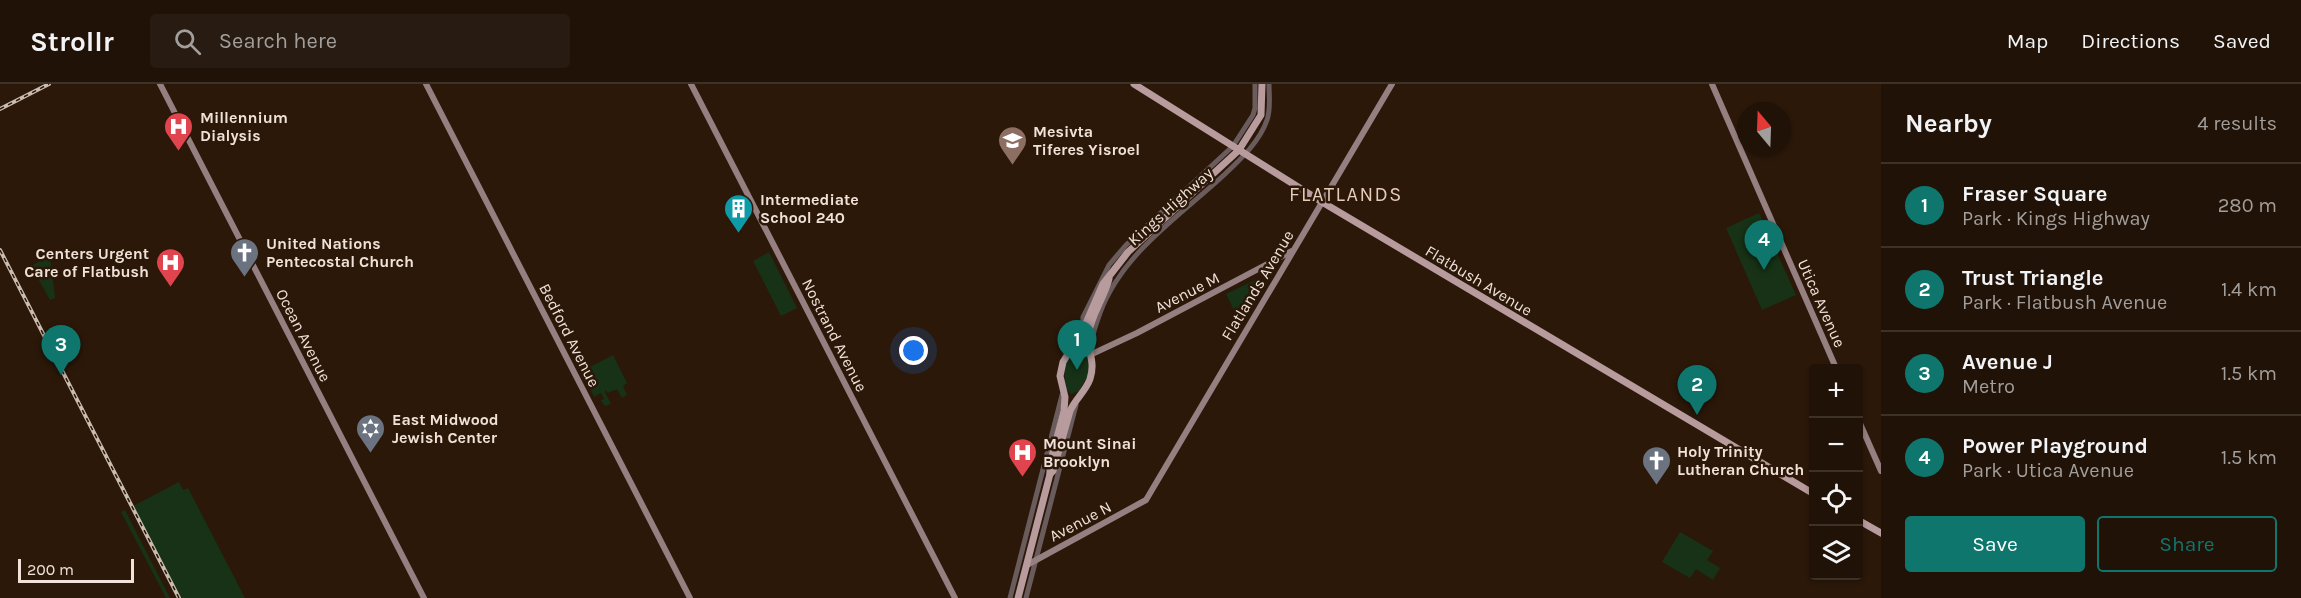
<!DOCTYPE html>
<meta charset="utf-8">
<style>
body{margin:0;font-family:Karla,sans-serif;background:#281b11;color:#f1f3f6}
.controls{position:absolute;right:18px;bottom:18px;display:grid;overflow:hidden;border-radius:6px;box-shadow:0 2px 4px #0004}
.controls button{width:54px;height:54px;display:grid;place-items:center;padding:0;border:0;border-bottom:2px solid #3d3228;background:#201207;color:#f1f3f6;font:30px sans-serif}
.compass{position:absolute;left:1737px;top:18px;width:54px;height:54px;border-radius:50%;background:#201207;box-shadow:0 2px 4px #0004;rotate:341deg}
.scale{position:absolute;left:18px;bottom:15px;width:116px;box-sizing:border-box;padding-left:6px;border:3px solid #f0e2d9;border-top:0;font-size:16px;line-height:21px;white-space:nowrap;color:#f0e2d9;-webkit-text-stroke:4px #2b1809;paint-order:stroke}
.you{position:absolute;left:914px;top:267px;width:21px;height:21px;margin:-15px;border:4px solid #fff;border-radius:50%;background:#1a73e8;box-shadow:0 0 0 9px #1a73e833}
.badge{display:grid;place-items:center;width:39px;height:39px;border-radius:50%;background:#0f766e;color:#fff;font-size:20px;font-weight:700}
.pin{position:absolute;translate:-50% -50px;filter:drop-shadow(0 2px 3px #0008)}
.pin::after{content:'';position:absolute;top:32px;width:21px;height:18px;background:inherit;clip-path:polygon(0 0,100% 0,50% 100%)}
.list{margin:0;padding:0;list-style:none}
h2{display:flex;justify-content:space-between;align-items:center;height:78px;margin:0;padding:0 24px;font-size:26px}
h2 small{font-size:20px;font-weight:400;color:#a29e9b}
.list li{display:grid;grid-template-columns:39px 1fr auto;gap:18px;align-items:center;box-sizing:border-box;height:84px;padding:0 24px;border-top:2px solid #3d3228}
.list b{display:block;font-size:22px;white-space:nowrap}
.list p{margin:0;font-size:20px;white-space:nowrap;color:#a29e9b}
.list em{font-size:20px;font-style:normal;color:#a29e9b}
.actions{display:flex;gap:12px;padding:18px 24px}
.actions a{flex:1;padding:14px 0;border:2px solid #0f766e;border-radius:6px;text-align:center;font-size:21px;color:#0f766e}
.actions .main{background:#0f766e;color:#fff}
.icon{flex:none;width:33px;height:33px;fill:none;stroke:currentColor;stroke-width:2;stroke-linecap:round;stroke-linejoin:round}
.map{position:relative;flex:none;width:1881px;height:514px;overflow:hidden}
header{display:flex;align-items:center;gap:36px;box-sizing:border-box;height:84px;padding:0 30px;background:#201207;border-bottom:2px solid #3d3228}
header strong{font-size:28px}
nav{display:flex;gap:33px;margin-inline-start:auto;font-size:21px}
.search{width:420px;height:54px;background:#281b11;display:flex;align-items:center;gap:15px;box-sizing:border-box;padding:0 21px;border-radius:6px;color:#a29e9b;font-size:22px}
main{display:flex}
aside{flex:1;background:#201207}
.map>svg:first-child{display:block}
</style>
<header>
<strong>Strollr</strong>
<div class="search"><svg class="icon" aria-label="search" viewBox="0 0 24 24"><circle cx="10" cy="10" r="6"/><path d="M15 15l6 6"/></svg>Search here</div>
<nav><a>Map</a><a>Directions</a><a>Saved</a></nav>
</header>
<main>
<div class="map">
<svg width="1881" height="514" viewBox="0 0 1881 514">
<rect width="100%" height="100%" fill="#2b1809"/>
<!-- green -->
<g fill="#173216">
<polygon points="1759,129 1796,211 1762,226 1726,144"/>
<polygon points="769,168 797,224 781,232 753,177"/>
<polygon points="50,172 55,214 50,216 31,182"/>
<polygon points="1257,195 1262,204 1241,240 1226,210"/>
<path d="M 1081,265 L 1089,272 L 1089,290 L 1079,307 L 1071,310 L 1067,306 C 1062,292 1063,269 1081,265 Z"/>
<polygon points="613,271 627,299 623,302 627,311 622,314 617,305 608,309 606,306 605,308 611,320 605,322 601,316 604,315 601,309 594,313 582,287"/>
<polygon points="179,398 183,406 188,404 245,514 181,514 133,422"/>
<polygon points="125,426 170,514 166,514 121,428"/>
<polygon points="1680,448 1713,467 1707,476 1720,484 1713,496 1696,485 1690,494 1662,478"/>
</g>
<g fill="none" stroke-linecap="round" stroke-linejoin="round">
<!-- tertiary -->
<g stroke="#6a5c5d" stroke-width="5">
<polyline points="1083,246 1083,233 1109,181 1126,161 1233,62 1253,31 1255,24 1255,0"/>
<path d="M 1092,265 C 1091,253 1096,240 1100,229 C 1122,169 1180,132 1225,90 C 1241,75 1260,57 1267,36 C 1271,25 1269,12 1269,0"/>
<polyline points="1010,514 1062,311"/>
<polyline points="1026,514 1076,321"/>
</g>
<!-- secondary -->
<g stroke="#957f81" stroke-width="6">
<polyline points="160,0 424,514"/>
<polyline points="426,0 690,514"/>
<polyline points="691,0 955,514"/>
<polyline points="1712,0 1836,284"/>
<polyline points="1092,270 1137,249 1292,167"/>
<polyline points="1858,335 1881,387"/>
<polyline points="1027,481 1146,416 1392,0"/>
</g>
<!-- primary -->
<g stroke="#b79b9d" stroke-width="7">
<polyline points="1134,0 1322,118 1814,410"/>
<polyline points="1050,390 1050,380 1064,327 1065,313 1060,292 1063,278 1083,246 1103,200 1128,168 1239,66 1261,31 1262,0"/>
<polyline points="1858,436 1881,449"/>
<path d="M 1018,514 L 1050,390 L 1053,387 L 1070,327 C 1075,315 1086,307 1090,295 C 1096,277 1087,267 1088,253 C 1090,232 1104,215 1109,195"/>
</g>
<defs>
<g id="rail">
<polyline points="0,25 49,0"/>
<polyline points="0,166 179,514"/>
</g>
</defs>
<!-- rail casing -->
<use href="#rail" stroke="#c9bbb0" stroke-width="4"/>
<!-- rail -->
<use href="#rail" stroke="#2b1809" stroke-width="1.5" stroke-dasharray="4.5" stroke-linecap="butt"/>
</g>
<!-- icons -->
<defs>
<symbol id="hospital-pin" viewBox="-11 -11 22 30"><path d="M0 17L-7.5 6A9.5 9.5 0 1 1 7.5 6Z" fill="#e0444e" stroke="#2b1809"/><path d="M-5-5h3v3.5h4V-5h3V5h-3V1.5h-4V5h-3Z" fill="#fff"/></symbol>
<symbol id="school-pin" viewBox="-11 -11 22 30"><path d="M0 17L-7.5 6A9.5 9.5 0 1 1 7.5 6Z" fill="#8d6e63" stroke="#2b1809"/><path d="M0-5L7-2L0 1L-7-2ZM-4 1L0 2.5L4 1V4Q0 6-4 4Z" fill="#fff"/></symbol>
<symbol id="building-pin" viewBox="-11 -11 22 30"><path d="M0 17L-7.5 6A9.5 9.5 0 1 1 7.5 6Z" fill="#0f9aa8" stroke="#2b1809"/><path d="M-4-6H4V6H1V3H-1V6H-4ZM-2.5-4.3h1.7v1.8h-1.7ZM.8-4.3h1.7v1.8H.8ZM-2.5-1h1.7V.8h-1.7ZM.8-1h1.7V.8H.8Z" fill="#fff"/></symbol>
<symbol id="church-pin" viewBox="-11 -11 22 30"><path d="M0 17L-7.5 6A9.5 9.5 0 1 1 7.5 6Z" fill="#6b7280" stroke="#2b1809"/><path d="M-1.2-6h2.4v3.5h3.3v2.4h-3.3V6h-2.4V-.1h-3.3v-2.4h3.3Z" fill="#fff"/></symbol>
<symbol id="synagogue-pin" viewBox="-11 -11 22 30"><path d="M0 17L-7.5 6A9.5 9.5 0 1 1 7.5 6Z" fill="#6b7280" stroke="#2b1809"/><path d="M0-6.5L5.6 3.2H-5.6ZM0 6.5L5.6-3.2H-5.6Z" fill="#fff"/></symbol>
</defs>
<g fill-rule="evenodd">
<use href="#hospital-pin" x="162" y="26" width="33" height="45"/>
<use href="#school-pin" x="996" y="40" width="33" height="45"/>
<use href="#building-pin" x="722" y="108" width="33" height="45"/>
<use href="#church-pin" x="228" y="152" width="33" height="45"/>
<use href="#hospital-pin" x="154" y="162" width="33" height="45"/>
<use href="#synagogue-pin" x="354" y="328" width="33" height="45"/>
<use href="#hospital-pin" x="1006" y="352" width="33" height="45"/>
<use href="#church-pin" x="1640" y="360" width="33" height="45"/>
</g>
<g text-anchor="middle" stroke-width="5" stroke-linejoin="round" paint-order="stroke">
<!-- poi labels -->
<g font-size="16" font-weight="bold" fill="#f0e2d9" stroke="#2b1809" text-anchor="start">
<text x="200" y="39">Millennium<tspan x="200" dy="18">Dialysis</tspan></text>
<text x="1033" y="53">Mesivta<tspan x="1033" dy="18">Tiferes Yisroel</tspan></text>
<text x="760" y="121">Intermediate<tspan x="760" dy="18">School 240</tspan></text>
<text x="266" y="165">United Nations<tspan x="266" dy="18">Pentecostal Church</tspan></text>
<text x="149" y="175" text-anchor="end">Centers Urgent<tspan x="149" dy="18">Care of Flatbush</tspan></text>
<text x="392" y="341">East Midwood<tspan x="392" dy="18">Jewish Center</tspan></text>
<text x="1043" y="365">Mount Sinai<tspan x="1043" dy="18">Brooklyn</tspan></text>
<text x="1677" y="373">Holy Trinity<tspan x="1677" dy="18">Lutheran Church</tspan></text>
</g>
<!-- street labels -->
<g font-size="16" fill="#f0e2d9" stroke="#2b1809">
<text transform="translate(1170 122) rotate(-42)" y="6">Kings Highway</text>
<text transform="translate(1479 196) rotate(31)" y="6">Flatbush Avenue</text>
<text transform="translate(1257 201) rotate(-59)" y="6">Flatlands Avenue</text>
<text transform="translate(1187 208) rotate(-27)" y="6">Avenue M</text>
<text transform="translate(1822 219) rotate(66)" y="6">Utica Avenue</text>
<text transform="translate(304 251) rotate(63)" y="6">Ocean Avenue</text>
<text transform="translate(570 251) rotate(63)" y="6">Bedford Avenue</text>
<text transform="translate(835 251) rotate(63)" y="6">Nostrand Avenue</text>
<text transform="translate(1080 437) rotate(-28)" y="6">Avenue N</text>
</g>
<!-- quarter labels -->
<g font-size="20" letter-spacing="1.5" fill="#e7ccb9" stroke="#2b1809">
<text x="1346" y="117">FLATLANDS</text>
</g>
</g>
</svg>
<div class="controls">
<button>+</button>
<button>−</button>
<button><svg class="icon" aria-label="locate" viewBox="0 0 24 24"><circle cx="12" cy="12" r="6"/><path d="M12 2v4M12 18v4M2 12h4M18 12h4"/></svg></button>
<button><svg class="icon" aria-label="layers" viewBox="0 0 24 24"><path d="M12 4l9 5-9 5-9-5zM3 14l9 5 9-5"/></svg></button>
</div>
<svg class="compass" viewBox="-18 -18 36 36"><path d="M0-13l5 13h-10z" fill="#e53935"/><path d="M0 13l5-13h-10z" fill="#a29e9b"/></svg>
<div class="scale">200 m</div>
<div class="you"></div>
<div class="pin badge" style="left:1077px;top:286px">1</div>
<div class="pin badge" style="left:1697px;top:331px">2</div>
<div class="pin badge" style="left:61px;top:291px">3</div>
<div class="pin badge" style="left:1764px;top:186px">4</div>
</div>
<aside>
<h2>Nearby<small>4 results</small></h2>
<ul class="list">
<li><span class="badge">1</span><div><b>Fraser Square</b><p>Park · Kings Highway</p></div><em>280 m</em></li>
<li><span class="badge">2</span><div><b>Trust Triangle</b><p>Park · Flatbush Avenue</p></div><em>1.4 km</em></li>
<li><span class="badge">3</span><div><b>Avenue J</b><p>Metro</p></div><em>1.5 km</em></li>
<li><span class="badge">4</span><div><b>Power Playground</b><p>Park · Utica Avenue</p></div><em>1.5 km</em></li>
</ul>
<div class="actions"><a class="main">Save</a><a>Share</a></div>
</aside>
</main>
